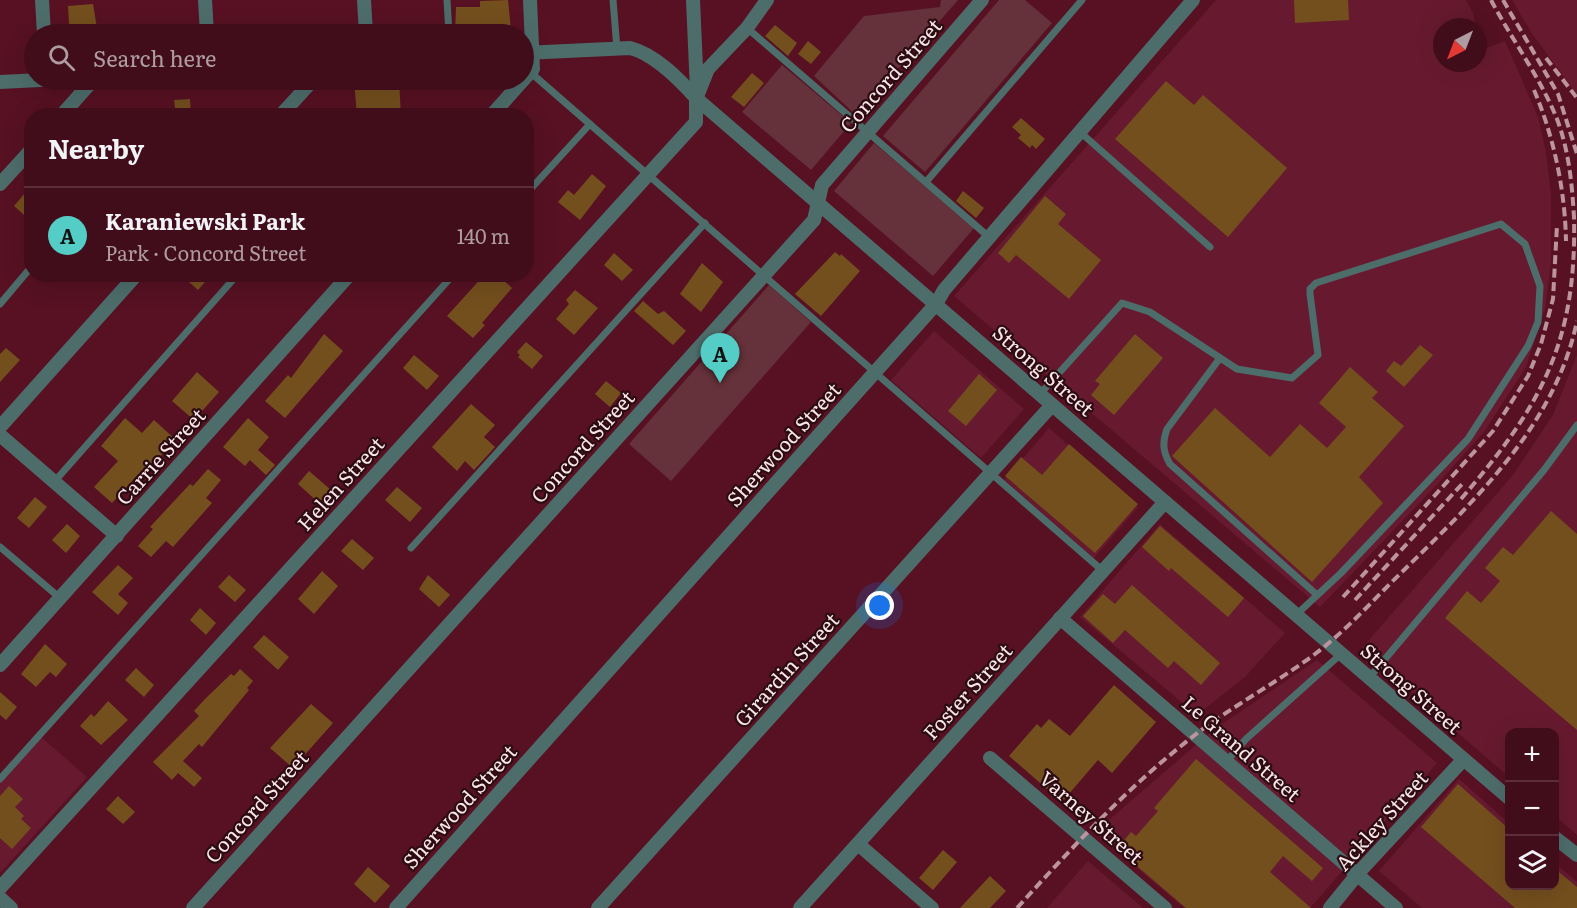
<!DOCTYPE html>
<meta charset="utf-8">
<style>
body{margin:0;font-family:Literata,serif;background:#481623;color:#f1f3f6}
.controls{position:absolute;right:18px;bottom:18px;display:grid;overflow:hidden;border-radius:12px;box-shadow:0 6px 24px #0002}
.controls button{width:54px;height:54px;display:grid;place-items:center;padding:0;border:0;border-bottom:2px solid #5a2d39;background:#410d1a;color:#f1f3f6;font:30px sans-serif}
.compass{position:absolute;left:1433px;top:18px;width:54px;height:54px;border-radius:50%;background:#410d1a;box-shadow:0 6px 24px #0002;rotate:222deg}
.you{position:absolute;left:880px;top:606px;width:21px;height:21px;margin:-15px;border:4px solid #fff;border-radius:50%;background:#1a73e8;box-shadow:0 0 0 9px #1a73e833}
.badge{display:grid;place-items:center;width:39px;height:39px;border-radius:50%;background:#54cdc7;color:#111;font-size:20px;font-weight:700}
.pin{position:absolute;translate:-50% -50px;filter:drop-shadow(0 2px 3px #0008)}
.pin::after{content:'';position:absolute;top:32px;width:21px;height:18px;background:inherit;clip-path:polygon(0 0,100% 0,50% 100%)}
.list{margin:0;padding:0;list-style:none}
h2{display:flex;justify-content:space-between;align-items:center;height:78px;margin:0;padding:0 24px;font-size:26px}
h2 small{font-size:20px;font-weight:400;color:#ae9ca2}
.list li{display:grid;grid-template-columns:39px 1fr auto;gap:18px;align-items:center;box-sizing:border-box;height:96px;padding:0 24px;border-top:2px solid #5a2d39}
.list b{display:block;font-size:22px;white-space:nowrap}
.list p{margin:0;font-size:20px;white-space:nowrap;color:#ae9ca2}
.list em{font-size:20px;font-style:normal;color:#ae9ca2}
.icon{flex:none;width:33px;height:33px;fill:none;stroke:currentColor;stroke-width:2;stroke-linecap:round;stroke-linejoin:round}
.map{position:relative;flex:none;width:1577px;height:908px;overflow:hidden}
.search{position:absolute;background:#410d1a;box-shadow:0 6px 24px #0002;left:24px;top:24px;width:510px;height:66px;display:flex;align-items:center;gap:15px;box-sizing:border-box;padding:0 21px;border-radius:33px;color:#ae9ca2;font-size:22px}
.panel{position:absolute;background:#410d1a;box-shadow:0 6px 24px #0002;left:24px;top:108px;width:510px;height:174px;border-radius:24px}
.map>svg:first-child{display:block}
</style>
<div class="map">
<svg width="1577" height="908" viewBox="0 0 1577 908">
<rect width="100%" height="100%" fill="#571123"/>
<!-- built -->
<g fill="#671a2f">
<polygon points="1216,0 1466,0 1473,13 1476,27 1442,27 1442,63 1478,63 1478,40 1480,51 1505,41 1538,117 1546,152 1551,194 1551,262 1545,309 1526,367 1484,432 1433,489 1320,607 954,296"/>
<polygon points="1512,0 1577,0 1577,95 1533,35"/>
<polygon points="934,331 1024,409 981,458 891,380"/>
<polygon points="1577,355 1577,835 1555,816 1554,732 1510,732 1509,777 1361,649 1513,475 1553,415"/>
<polygon points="1049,428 1138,507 1094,558 1004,480"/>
<polygon points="1160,524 1285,633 1245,677 1197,715 1080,617"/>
<polygon points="1317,660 1437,763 1310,908 1184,908 1095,832 1213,730"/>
<polygon points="41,737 87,777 0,873 0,775"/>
<polygon points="1459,779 1509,823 1510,886 1554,886 1555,863 1577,882 1577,908 1422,908 1379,871"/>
<polygon points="1088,861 1143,908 1047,908"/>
</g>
<!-- green -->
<g fill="#65313a">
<polygon points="941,0 958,0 857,116 814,76 864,16 940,7"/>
<polygon points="999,0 1025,0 1052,23 925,172 883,136"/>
<polygon points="782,65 851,123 811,170 742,112"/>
<polygon points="874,143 974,228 933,276 834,191"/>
<polygon points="769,285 811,322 671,481 629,444"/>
</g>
<!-- building -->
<g fill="#744f1e">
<polygon points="508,0 511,30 455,34 456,7 480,7 480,1"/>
<polygon points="1294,0 1348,0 1349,20 1295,23"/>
<polygon points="93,4 98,34 66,34 65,25 69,24 68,6"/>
<polygon points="775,25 797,43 788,56 765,36"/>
<polygon points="808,41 821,52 811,64 798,54"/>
<polygon points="752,73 764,83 744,107 731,97"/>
<polygon points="354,80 399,80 401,116 357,116"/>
<polygon points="1166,81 1194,105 1203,95 1287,168 1228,237 1115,139"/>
<polygon points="190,99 191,116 176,116 174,100"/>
<polygon points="1021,118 1045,139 1036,149 1032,145 1030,148 1018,138 1021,135 1012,127"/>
<polygon points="592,174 606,186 580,220 558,202 568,190 574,195"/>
<polygon points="963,191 984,208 976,218 956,201"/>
<polygon points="25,193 32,199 32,222 14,206"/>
<polygon points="1045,196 1066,214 1058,224 1101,260 1069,299 1016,255 1009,263 998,253"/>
<polygon points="835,252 840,256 841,254 860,271 821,316 795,294"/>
<polygon points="614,253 633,270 622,281 604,265"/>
<polygon points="702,263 723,282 701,312 680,294"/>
<polygon points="180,274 212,274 198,290"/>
<polygon points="485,274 497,274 512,288 482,323 485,325 473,338 447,316"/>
<polygon points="575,290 598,308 574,335 556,319 569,304 566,300"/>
<polygon points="643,301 658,314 664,311 686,331 673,345 634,311"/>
<polygon points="324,334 343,351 285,418 265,401 288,375 291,378"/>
<polygon points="1135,334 1163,358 1114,415 1091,395 1100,384 1095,381"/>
<polygon points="526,342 543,356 532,369 518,357 520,355 517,352"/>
<polygon points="1420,345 1433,355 1404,387 1386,371 1394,361 1401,366"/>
<polygon points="6,348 20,360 0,382 0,354"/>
<polygon points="414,355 439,376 427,390 403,368"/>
<polygon points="1350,367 1378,392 1372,398 1404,426 1359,477 1383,503 1312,582 1172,456 1215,408 1270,457 1300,424 1327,448 1346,427 1319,403"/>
<polygon points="197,372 219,392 194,420 172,401"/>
<polygon points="979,374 997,390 966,426 948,411"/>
<polygon points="606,381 621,393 610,407 595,394"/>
<polygon points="471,404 495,425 484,437 495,447 474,470 465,461 457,471 432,447"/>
<polygon points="125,418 142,433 154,420 176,440 149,468 146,466 112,503 94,487 118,461 101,446"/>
<polygon points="248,418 269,437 258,450 275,465 266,475 250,460 245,466 223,447"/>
<polygon points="1069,444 1138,504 1095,553 1005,476 1021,457 1042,475"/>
<polygon points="208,469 221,480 206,498 212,503 173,547 166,541 151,557 138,546 153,529 150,527 190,484 193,486"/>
<polygon points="309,471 331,490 319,503 298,484"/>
<polygon points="397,487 422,508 410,522 385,500"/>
<polygon points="35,497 47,507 29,528 17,518"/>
<polygon points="1551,511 1577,534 1577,730 1445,618 1467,591 1481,603 1500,581 1485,568 1503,547 1513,555"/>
<polygon points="67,524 80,536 66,553 52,540"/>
<polygon points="1160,526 1244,598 1228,617 1171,568 1169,571 1142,547"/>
<polygon points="352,539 374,558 363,570 341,551"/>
<polygon points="118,565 133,578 118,594 128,603 118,615 92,592"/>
<polygon points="322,571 338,586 314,614 298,599"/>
<polygon points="229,575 246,590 235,602 218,587"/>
<polygon points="428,575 450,595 439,607 419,589"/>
<polygon points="1132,585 1220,663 1201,685 1174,661 1168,668 1125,630 1113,643 1083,616 1103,594 1115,604"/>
<polygon points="200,608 216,623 206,635 190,620"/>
<polygon points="264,635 289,657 278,670 253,647"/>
<polygon points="45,644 67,664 56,677 50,672 36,687 21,674"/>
<polygon points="136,668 154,685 144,697 125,680"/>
<polygon points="240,669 253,681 247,688 249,690 202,747 199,744 183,761 202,778 194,787 178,773 172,780 153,762 199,716 194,711 205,699 231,674 234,676"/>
<polygon points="1114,685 1156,722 1112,773 1098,760 1062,802 1009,756 1037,724 1041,728 1049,719 1070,736"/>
<polygon points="0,692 17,707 6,720 0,715"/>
<polygon points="108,701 128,720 101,745 80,726 91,714 94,717"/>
<polygon points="311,704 333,723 293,768 270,748"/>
<polygon points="1196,759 1323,868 1312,881 1283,856 1270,872 1311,908 1186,908 1117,849 1131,832 1136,836 1158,811 1154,808"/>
<polygon points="1458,784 1509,829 1509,885 1554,885 1554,868 1577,887 1577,908 1515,908 1421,827"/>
<polygon points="9,786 23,799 15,807 24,816 21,819 31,828 12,849 0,838 0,796"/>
<polygon points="118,796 135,812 123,824 106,809"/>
<polygon points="943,850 957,862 933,890 919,878"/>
<polygon points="368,867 390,886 375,903 354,884"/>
<polygon points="990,876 1006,891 990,908 960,908"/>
</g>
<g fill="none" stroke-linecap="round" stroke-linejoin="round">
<!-- service -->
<g stroke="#4d6d6b" stroke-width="7">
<polyline points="447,0 449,34"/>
<polyline points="613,0 617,49"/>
<polyline points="747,28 989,237"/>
<polyline points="530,72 1103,571"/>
<polyline points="1080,132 1210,247"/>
<polyline points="926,182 1082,0"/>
<polyline points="526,194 590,124"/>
<polyline points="0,304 27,272"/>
<path d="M 1220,358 L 1167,429 C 1162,443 1163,452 1170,464 L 1316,594"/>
<polyline points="1040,394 1122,303 1150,312 1237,369 1292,378 1318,355 1310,294 1310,289 1316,283 1501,224 1525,244 1540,286 1538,322 1528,346 1468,439 1341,573 1296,615"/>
<polyline points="54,482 238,274"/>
<polyline points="0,547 60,598"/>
<polyline points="411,548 705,223"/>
<polyline points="1369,678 1544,470 1577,425"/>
<polyline points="1226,762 1246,739 1341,654"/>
<polyline points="0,779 454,274"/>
</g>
<!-- minor -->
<g stroke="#4d6d6b" stroke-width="14">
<polyline points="42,0 44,34"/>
<polyline points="205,0 207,34"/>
<polyline points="364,0 366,34"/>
<polyline points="693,0 697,91"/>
<path d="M 524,53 L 630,48 C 655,54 680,80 697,99 L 1510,799"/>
<polyline points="524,79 533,69 530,0"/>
<polyline points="0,82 40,80"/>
<polyline points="696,99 708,69 747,28 767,0"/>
<polyline points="61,116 93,80"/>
<polyline points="280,116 313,80"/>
<polyline points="491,116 523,80"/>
<polyline points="0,184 32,149"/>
<polyline points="0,427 137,274"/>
<polyline points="0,435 117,536"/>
<polyline points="1060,618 1396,908"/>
<polyline points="0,665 350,274"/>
<polyline points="990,758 1165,908"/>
<polyline points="1554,837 1577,855"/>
<polyline points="858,844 932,908"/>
<polyline points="0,888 696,122 696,98"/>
<polyline points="0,898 11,908"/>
<polyline points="193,908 814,220 822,185 982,0"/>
<polyline points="396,908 936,304 944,290 1193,0"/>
<polyline points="598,908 1052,405"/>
<polyline points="800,908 1165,502"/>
<polyline points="1330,908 1360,871 1463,760"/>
</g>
<!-- rail -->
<g stroke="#bb949d" stroke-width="4" stroke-dasharray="9 4.5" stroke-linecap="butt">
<polyline points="1503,0 1558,94 1577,154"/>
<polyline points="1546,58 1577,98"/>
<path d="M 1534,90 C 1554,137 1565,190 1566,241"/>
<path d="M 1461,499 C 1540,407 1577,344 1574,217 C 1572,184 1569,151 1557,119 C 1540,77 1512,40 1491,0"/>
<polyline points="1343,597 1493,431 1528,376 1541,344 1553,299 1557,225"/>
<polyline points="1355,600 1463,483"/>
<path d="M 1017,908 C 1069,851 1121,794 1181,746 C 1223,711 1272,686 1315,654 C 1347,630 1373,600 1401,573 C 1474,501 1555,426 1577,321"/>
</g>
</g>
<g text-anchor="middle" stroke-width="4.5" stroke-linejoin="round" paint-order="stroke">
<!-- street labels -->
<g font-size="20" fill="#f9e6e8" stroke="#2b0c12">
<text transform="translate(891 76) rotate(-49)" y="7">Concord Street</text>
<text transform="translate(1043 371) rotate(41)" y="7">Strong Street</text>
<text transform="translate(784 445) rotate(-48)" y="7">Sherwood Street</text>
<text transform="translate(583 447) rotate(-48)" y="7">Concord Street</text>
<text transform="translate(161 457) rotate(-48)" y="7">Carrie Street</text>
<text transform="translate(341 484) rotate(-48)" y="7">Helen Street</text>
<text transform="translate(787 670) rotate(-48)" y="7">Girardin Street</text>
<text transform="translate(1411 689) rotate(41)" y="7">Strong Street</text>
<text transform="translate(968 692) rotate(-48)" y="7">Foster Street</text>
<text transform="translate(1241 749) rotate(41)" y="7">Le Grand Street</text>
<text transform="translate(257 807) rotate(-48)" y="7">Concord Street</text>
<text transform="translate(460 807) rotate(-48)" y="7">Sherwood Street</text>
<text transform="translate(1091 818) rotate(41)" y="7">Varney Street</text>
<text transform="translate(1382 821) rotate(-48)" y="7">Ackley Street</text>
</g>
</g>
</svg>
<div class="controls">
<button>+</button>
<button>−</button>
<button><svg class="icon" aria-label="layers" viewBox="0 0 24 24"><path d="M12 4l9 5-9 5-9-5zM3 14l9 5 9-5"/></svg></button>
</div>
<svg class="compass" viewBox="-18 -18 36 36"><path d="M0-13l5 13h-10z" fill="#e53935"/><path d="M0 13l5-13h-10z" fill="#ae9ca2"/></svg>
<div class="you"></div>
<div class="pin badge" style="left:720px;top:383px">A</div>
<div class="search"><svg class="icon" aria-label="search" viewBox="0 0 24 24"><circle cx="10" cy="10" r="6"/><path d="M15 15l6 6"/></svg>Search here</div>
<section class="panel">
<h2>Nearby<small></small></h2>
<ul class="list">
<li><span class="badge">A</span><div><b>Karaniewski Park</b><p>Park · Concord Street</p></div><em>140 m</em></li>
</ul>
</section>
</div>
